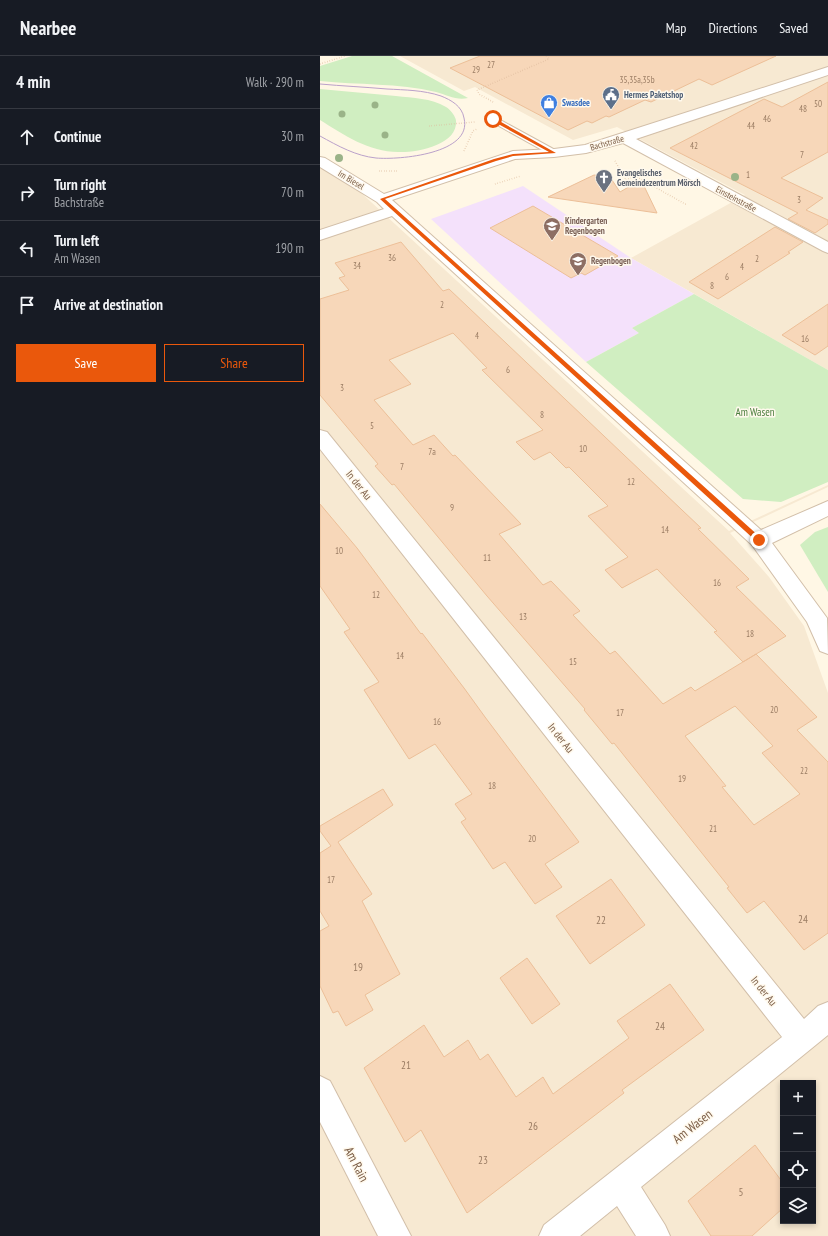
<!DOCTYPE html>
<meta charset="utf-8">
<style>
body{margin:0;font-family:"PT Sans Narrow",sans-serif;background:#20242c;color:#f1f3f6}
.controls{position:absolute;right:12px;bottom:12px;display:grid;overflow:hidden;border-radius:0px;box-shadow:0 2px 6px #0003}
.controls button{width:36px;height:36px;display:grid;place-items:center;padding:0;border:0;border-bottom:1px solid #363941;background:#171b24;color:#f1f3f6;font:20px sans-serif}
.stop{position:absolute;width:12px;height:12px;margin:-9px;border:3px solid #ea580c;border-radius:50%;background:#fff}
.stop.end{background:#ea580c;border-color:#fff;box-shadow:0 1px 4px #0008}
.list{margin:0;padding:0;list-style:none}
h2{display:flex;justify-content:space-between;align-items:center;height:52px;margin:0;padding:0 16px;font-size:17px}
h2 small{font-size:13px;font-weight:400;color:#9ea1a6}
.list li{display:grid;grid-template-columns:26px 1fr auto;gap:12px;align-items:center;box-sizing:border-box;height:56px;padding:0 16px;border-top:1px solid #363941}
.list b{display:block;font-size:15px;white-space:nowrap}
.list p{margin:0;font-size:13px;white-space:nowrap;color:#9ea1a6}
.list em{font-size:13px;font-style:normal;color:#9ea1a6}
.actions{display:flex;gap:8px;padding:12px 16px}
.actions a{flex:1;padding:9px 0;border:1px solid #ea580c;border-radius:0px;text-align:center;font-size:14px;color:#ea580c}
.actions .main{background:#ea580c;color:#fff}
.icon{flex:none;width:22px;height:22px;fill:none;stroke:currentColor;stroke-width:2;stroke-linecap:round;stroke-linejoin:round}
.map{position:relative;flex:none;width:508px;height:1180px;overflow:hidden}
header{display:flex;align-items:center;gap:24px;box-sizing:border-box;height:56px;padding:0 20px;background:#171b24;border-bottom:1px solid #363941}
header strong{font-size:19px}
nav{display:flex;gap:22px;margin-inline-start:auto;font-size:14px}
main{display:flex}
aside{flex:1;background:#171b24}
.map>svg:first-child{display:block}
</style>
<header>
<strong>Nearbee</strong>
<nav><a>Map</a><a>Directions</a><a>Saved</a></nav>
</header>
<main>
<aside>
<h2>4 min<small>Walk · 290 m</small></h2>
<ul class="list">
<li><svg class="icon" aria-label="ahead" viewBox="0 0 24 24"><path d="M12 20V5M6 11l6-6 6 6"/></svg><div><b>Continue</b></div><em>30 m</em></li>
<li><svg class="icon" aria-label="right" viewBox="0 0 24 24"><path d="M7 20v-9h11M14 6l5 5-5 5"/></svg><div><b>Turn right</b><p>Bachstraße</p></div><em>70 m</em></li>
<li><svg class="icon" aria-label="left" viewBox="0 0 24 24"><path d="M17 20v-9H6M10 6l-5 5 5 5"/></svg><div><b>Turn left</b><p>Am Wasen</p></div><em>190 m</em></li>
<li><svg class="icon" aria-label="arrive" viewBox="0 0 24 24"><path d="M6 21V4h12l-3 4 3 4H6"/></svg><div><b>Arrive at destination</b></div></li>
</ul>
<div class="actions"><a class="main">Save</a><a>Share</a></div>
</aside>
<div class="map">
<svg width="508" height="1180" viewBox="0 0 508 1180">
<rect width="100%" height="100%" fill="#fff7e5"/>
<!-- residential -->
<g fill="#f7e9d2" fill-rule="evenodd">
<polygon points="80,0 508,0 508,314 311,202 425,139 297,71 253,84 155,31 144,35"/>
<path d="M 0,110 L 38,134 L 409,475 L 508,429 L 508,431 L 410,477 L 449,521 L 484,570 L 508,637 L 508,1180 L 0,1180 ZM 463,1027 L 493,1027 L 493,1165 L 463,1165 Z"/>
</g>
<!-- education -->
<polygon fill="#f4e1fb" points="203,130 311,202 374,238 312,272 319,277 266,306 111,163"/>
<!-- green -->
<g fill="#d0eec1">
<path d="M 32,0 L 72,0 L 148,42 C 137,45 127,39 116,36 C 78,27 38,29 0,25 L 0,10 Z"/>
<path d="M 0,33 C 25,35 51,38 76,40 C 93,42 111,42 126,51 C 130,53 136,61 136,65 C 138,89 96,97 78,96 C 49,96 24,79 0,64 Z"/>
<polygon points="374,238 508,314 508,426 461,446 423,443 266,306 319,277 312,272"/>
<polygon points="508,471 508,536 480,489 495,476"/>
</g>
<!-- building -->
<g fill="#f7d7b9" stroke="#ecbf98" fill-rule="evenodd">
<polygon points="160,0 456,0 392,29 379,23 331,46 325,44 289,61 286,60 272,67 267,65 248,74 130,12"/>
<polygon points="508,26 508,96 461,122 503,142 486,154 508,164 508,168 495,177 468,163 478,157 350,92 444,43 462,51"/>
<polygon points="274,119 290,121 300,136 312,129 324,130 337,157 228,141"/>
<polygon points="213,150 298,200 265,219 261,217 251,222 170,172"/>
<polygon points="455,171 483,186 468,196 470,197 398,243 369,226"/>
<path d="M 81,186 L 123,235 L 129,233 L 381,472 L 378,473 L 429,523 L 416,531 L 466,580 L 423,606 L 394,576 L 397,575 L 337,513 L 302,532 L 285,514 L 308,501 L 268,460 L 288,450 L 249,411 L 246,412 L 230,396 L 214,404 L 196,386 L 223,374 L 162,314 L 167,312 L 133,277 L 69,304 L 91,328 L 54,344 L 93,389 L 114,379 L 133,400 L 135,399 L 201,468 L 179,478 L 223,529 L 231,525 L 260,555 L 253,559 L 290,598 L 295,595 L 343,648 L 371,631 L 375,635 L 436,598 L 497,661 L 477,674 L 508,706 L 508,877 L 484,894 L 444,845 L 427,857 L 407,832 L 409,831 L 294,687 L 292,688 L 264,654 L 265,653 L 167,540 L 74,428 L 72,429 L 55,410 L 58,408 L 0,339 L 0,243 L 29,234 L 19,222 L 25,220 L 15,207 ZM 415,650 L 453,690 L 442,697 L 480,738 L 434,769 L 402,731 L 406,730 L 365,680 Z"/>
<polygon points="508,248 508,290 495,299 462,279"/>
<polygon points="0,448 37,492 101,578 102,577 144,632 165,661 259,786 225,808 242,831 215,848 185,806 173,813 141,766 146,763 135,748 152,738 115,688 89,703 44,634 59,626 24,576 30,573 0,530"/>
<polygon points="63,733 73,749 18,786 52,838 42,845 80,918 45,939 53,954 26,970 18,955 13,957 0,930 0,875 9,870 0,855 0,797 11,790 0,775 0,770"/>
<polygon points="291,823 325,869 270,908 236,860"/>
<polygon points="207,902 240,948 212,968 180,922"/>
<polygon points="350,928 384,974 302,1034 304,1037 147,1157 101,1074 85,1086 44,1012 104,969 124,1001 148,984 160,1004 168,998 196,1041 223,1021 233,1038 309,982 297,965"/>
<polygon points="435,1089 463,1127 463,1152 432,1180 391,1180 368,1145"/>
</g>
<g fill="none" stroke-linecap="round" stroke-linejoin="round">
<defs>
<polygon id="service" points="173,60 237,95 239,97 234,100 231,99 170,65 168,63"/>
<g id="minor">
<polygon points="508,11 508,19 316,83 508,186 508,197 503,195 303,87 266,97 234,101 195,103 72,144 441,474 508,445 508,460 452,487 507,562 508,598 500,595 487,566 432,489 72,160 0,184 0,174 64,153 57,146 0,111 0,101 5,102 64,138 193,95 234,93 265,89"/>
<polygon points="0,374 7,376 484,963 498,950 508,946 508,979 321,1131 345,1169 350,1180 316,1180 297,1150 260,1180 219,1180 224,1169 462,981 0,393"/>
<polygon points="0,1020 10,1025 91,1180 58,1180 0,1066"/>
</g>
</defs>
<!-- service casing -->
<use href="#service" stroke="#d2bfa9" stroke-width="2"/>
<!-- minor casing -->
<use href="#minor" stroke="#d2bfa9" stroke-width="2"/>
<!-- path -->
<g stroke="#ddba9c" stroke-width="1.5" stroke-dasharray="0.5 2" stroke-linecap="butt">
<polyline points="0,8 25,0"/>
<polyline points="173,46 159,38 157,34 229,3 226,0"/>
<polyline points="109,70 155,66"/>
<polyline points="144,95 153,75 157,73"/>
<polyline points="295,105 306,124 296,131"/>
<polyline points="59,115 78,115"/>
<polyline points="315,120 367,149"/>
<polyline points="306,124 324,115"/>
<polyline points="175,128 201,120"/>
</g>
<!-- service -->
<use href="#service" fill="#fff" fill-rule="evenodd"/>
<!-- minor -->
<use href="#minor" fill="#fff" fill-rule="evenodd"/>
<!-- tram -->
<path stroke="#bba1ca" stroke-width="1" d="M 0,28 C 22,30 44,31 67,33 C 85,34 103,34 121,40 C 131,44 142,50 144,62 C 153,98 79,104 56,102 C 36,100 18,90 0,80"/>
</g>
<!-- trees -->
<g fill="#9ab388">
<circle cx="55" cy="49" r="3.5"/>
<circle cx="22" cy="58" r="3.5"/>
<circle cx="65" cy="79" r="3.5"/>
<circle cx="19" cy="102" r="4"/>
<circle cx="415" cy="121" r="4"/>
</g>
<!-- route -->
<polygon fill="#ea580c" points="171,62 174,62 236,97 193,100 176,105 65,143 441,482 441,485 436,485 60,143 174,103 193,98 229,96 171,64"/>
<!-- icons -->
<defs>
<symbol id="civic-pin" viewBox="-11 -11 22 30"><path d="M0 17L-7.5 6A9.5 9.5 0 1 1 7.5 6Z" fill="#5c6f8a" stroke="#fff9ed"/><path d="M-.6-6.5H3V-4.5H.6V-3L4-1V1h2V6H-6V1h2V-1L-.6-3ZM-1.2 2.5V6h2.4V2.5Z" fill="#fff"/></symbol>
<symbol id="shop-pin" viewBox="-11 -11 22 30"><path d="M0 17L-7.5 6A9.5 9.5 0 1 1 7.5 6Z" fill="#3f7fe0" stroke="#fff9ed"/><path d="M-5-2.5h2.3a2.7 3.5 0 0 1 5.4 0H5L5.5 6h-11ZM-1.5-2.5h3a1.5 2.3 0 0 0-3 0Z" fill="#fff"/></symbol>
<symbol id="church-pin" viewBox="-11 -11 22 30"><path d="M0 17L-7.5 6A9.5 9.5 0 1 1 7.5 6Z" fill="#6b7280" stroke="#fff9ed"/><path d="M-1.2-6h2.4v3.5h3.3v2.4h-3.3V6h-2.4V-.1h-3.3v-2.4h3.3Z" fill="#fff"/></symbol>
<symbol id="school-pin" viewBox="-11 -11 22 30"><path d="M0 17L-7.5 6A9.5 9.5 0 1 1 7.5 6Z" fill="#8d6e63" stroke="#fff9ed"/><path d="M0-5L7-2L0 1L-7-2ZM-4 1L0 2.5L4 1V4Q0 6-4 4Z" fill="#fff"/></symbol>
</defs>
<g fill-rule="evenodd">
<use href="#civic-pin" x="281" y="29" width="20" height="27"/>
<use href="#shop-pin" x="219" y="37" width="20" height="27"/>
<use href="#church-pin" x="274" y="112" width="20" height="27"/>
<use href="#school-pin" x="222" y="160" width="20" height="27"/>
<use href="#school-pin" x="248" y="195" width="20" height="27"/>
</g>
<g text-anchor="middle" stroke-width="3" stroke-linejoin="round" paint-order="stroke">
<!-- number labels -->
<g font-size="9" fill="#9a7c63">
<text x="171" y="12">27</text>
<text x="156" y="17">29</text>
<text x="317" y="27">35,35a,35b</text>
<text x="498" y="51">50</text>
<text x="483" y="56">48</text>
<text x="447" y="66">46</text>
<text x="431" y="73">44</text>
<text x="374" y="93">42</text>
<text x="482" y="102">7</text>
<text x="428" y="122">1</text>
<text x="479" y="147">3</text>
<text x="72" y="205">36</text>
<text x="437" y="206">2</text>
<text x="37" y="213">34</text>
<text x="422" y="214">4</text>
<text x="407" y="224">6</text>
<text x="392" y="233">8</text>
<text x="122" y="252">2</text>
<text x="157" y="283">4</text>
<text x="485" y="286">16</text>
<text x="188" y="317">6</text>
<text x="22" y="335">3</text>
<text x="222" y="362">8</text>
<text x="52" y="373">5</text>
<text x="263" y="396">10</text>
<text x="112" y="399">7a</text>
<text x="82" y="414">7</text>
<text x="311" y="429">12</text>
<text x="132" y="455">9</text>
<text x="345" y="477">14</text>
<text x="19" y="498">10</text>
<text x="167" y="505">11</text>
<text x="397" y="530">16</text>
<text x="56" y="542">12</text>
<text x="203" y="564">13</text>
<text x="430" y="581">18</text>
<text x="80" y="603">14</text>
<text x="253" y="609">15</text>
<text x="454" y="657">20</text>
<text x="300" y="660">17</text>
<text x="117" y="669">16</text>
<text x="484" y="718">22</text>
<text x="362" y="726">19</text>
<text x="172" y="733">18</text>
<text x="393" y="776">21</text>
<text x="212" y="786">20</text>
<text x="11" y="827">17</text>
</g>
<!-- far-service labels -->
<g font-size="9" font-weight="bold" fill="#4e5e75" stroke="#fff9ed" text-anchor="start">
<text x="304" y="42">Hermes Paketshop</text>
</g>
<!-- far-shop labels -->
<g font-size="9" font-weight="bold" fill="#366cbe" stroke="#fff9ed" text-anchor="start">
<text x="242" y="50">Swasdee</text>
</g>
<!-- far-street labels -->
<g font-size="9" fill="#7b5d46" stroke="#fff9ed">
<text transform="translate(287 87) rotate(-16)" y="3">Bachstraße</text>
<text transform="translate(31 124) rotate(31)" y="3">Im Biesel</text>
<text transform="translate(416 143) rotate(28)" y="3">Einsteinstraße</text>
</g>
<!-- far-worship labels -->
<g font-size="9" font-weight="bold" fill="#5b616d" stroke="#fff9ed" text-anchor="start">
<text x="297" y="120">Evangelisches<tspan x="297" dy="10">Gemeindezentrum Mörsch</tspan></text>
</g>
<!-- far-education labels -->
<g font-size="9" font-weight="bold" fill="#785e54" stroke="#fff9ed" text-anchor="start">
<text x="245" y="168">Kindergarten<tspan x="245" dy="10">Regenbogen</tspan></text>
<text x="271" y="208">Regenbogen</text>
</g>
<!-- park labels -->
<g font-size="11" fill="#487c3b" stroke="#fff9ed">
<text x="435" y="360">Am Wasen</text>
</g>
<!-- street labels -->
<g font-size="11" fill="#7b5d46" stroke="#fff9ed">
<text transform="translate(39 429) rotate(51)" y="4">In der Au</text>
<text transform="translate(241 682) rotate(51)" y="4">In der Au</text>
<text transform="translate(444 935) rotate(51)" y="4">In der Au</text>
</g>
<!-- near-number labels -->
<g font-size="11" fill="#9a7c63">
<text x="483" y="867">24</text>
<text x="281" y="868">22</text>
<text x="38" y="915">19</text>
<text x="340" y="974">24</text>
<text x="86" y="1013">21</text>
<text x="213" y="1074">26</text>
<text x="163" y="1108">23</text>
<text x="421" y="1140">5</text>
</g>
<!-- near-street labels -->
<g font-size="13" fill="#7b5d46" stroke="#fff9ed">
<text transform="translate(372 1070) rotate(-38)" y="5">Am Wasen</text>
<text transform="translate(37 1108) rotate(63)" y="5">Am Rain</text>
</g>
</g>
</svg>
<div class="controls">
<button>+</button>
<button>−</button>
<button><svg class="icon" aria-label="locate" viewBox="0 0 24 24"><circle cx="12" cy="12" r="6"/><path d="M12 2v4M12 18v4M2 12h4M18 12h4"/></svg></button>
<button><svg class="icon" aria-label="layers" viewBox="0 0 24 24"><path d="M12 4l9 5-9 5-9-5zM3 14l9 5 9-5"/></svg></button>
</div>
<div class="stop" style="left:173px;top:63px"></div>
<div class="stop end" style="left:439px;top:484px"></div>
</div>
</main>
